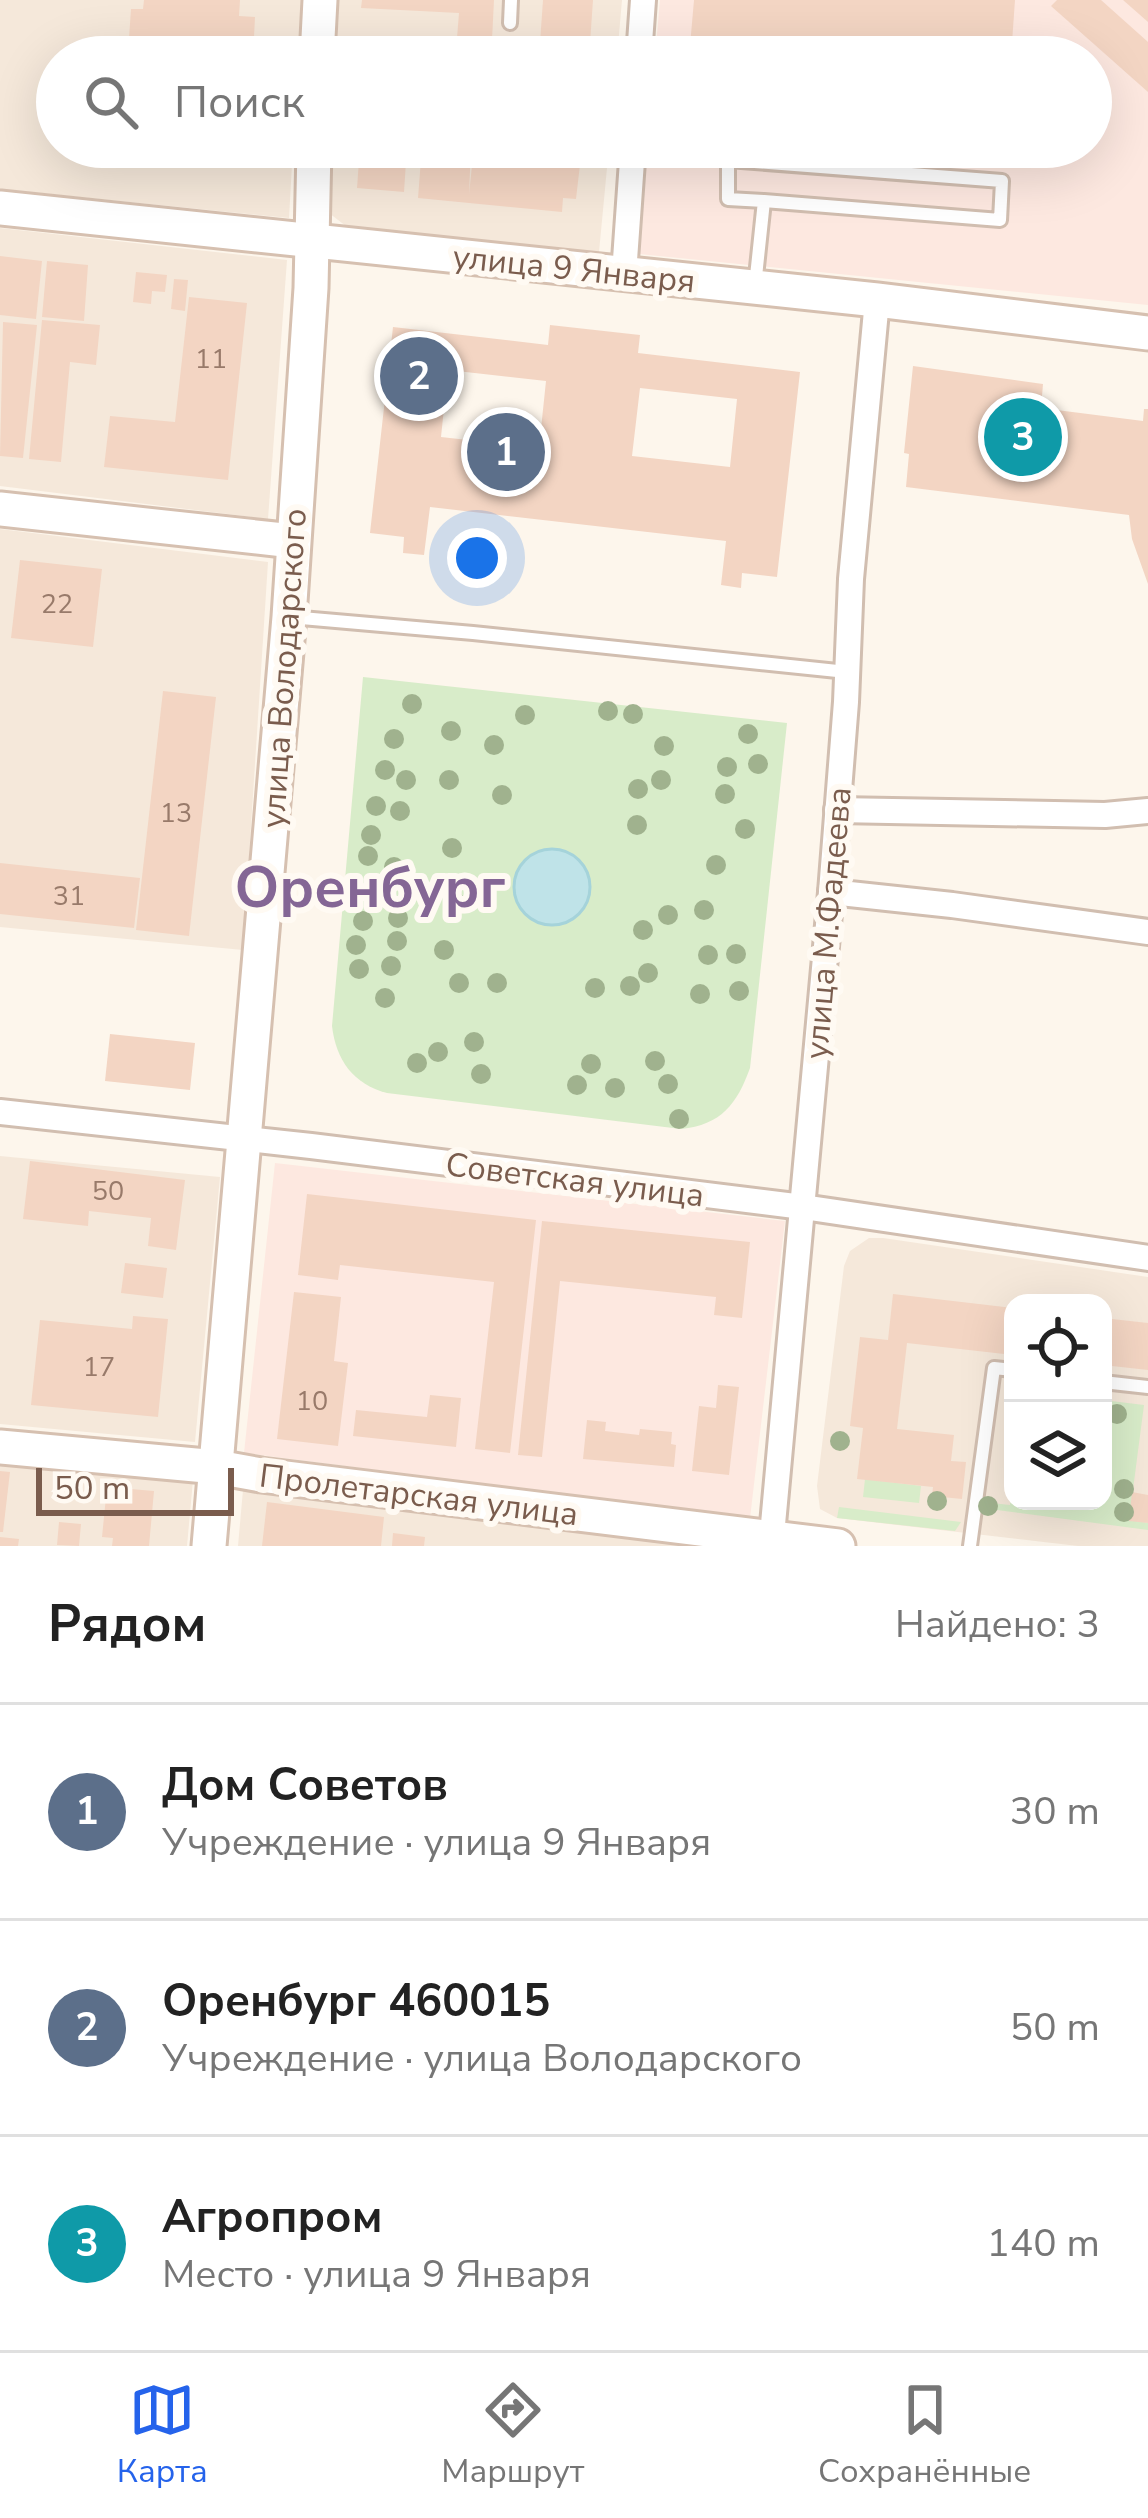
<!DOCTYPE html>
<html lang="ru">
<meta charset="utf-8">
<style>
body{margin:0;font-family:"Nunito Sans",sans-serif;background:#f2f2f2;color:#222}
.controls{position:absolute;right:36px;bottom:36px;display:grid;overflow:hidden;border-radius:24px;box-shadow:0 12px 48px #0002}
.controls button{width:108px;height:108px;display:grid;place-items:center;padding:0;border:0;border-bottom:3px solid #e0e0e0;background:#fff;color:#222;font:60px sans-serif}
.scale{position:absolute;left:36px;bottom:30px;width:198px;box-sizing:border-box;padding-left:12px;border:6px solid #7a5c4d;border-top:0;font-size:33px;line-height:42px;white-space:nowrap;color:#7a5c4d;-webkit-text-stroke:9px #fffaf3;paint-order:stroke}
.you{position:absolute;left:477px;top:558px;width:42px;height:42px;margin:-30px;border:9px solid #fff;border-radius:50%;background:#1a73e8;box-shadow:0 0 0 18px #1a73e833}
.badge{display:grid;place-items:center;width:78px;height:78px;border-radius:50%;background:#2563eb;color:#fff;font-size:39px;font-weight:700}
.pin{position:absolute;translate:-50% -50%;border:6px solid #fff;box-shadow:0 3px 12px #0006}
.list{margin:0;padding:0;list-style:none}
h2{display:flex;justify-content:space-between;align-items:center;height:156px;margin:0;padding:0 48px;font-size:51px}
h2 small{font-size:39px;font-weight:400;color:#767676}
.list li{display:grid;grid-template-columns:78px 1fr auto;gap:36px;align-items:center;box-sizing:border-box;height:216px;padding:0 48px;border-top:3px solid #e0e0e0}
.list b{display:block;font-size:45px;white-space:nowrap}
.list p{margin:0;font-size:39px;white-space:nowrap;color:#767676}
.list em{font-size:39px;font-style:normal;color:#767676}
.icon{flex:none;width:66px;height:66px;fill:none;stroke:currentColor;stroke-width:2;stroke-linecap:round;stroke-linejoin:round}
.map{position:relative;flex:none;width:1148px;height:1546px;overflow:hidden}
.search{position:absolute;background:#fff;box-shadow:0 12px 48px #0002;left:36px;right:36px;top:36px;height:132px;display:flex;align-items:center;gap:30px;box-sizing:border-box;padding:0 42px;border-radius:66px;color:#767676;font-size:45px}
.sheet{height:804px;background:#fff}
nav{display:flex;justify-content:space-around;align-items:center;box-sizing:border-box;height:168px;border-top:3px solid #e0e0e0;background:#fff;font-size:33px;color:#767676}
nav a{display:grid;justify-items:center;gap:6px}
nav .on{color:#2563eb}
.map>svg:first-child{display:block}
</style>
<div class="map">
<svg width="1148" height="1546" viewBox="0 0 1148 1546">
<rect width="100%" height="100%" fill="#fdf6ec"/>
<!-- residential -->
<g fill="#f5e8da" fill-rule="evenodd">
<polygon points="0,0 302,0 298,57 57,57 57,147 293,147 289,218 0,189"/>
<polygon points="339,0 622,0 617,57 337,57"/>
<polygon points="333,147 609,147 599,252 351,230 329,213"/>
<polygon points="0,228 287,260 268,519 0,486"/>
<polygon points="0,529 268,562 243,950 0,927"/>
<polygon points="0,1156 220,1177 195,1442 0,1424"/>
<path d="M 869,1238 L 883,1238 L 1148,1277 L 1148,1546 L 1078,1546 L 837,1518 L 820,1509 L 817,1486 L 844,1266 L 850,1251 ZM 1013,1303 L 1103,1303 L 1103,1501 L 1013,1501 Z"/>
<polygon points="0,1461 193,1480 187,1546 0,1546"/>
<polygon points="243,1490 696,1546 238,1546"/>
</g>
<!-- commercial -->
<g fill="#fde8e0">
<polygon points="660,0 1148,0 1148,305 639,254 648,147 1091,147 1091,57 655,57"/>
<polygon points="275,1163 785,1221 750,1518 244,1453"/>
</g>
<!-- green -->
<g fill="#d8ecc9">
<path d="M 363,677 L 787,723 L 750,1068 C 737,1104 721,1125 681,1129 L 387,1093 C 353,1084 336,1060 332,1026 Z"/>
<polygon points="1103,1400 1144,1405 1129,1520 1148,1523 1148,1530 982,1508 983,1502 1010,1505 1013,1485 1013,1501 1103,1501"/>
<polygon points="865,1479 921,1486 919,1503 863,1497"/>
<polygon points="839,1507 961,1522 955,1531 837,1518"/>
</g>
<!-- water -->
<circle fill="#bfe3e8" stroke="#a5d3da" stroke-width="3" cx="552" cy="887" r="38"/>
<!-- building -->
<g fill="#f3d5c3" fill-rule="evenodd">
<polygon points="144,0 240,0 239,16 255,17 253,57 128,53 131,9 143,9"/>
<polygon points="362,0 494,0 492,40 457,38 459,13 361,8"/>
<polygon points="543,0 593,0 589,57 539,57"/>
<polygon points="694,0 1015,0 1011,57 689,57"/>
<polygon points="1057,0 1101,0 1148,42 1148,92 1051,6"/>
<polygon points="1123,0 1148,0 1148,22"/>
<polygon points="360,147 419,147 418,163 406,162 404,192 357,188"/>
<polygon points="435,147 471,147 469,194 474,147 581,156 576,199 563,198 562,212 418,198 421,159 434,160"/>
<polygon points="682,147 696,147 695,162 681,161"/>
<polygon points="0,256 42,261 36,319 0,315"/>
<polygon points="47,261 88,265 84,321 42,317"/>
<polygon points="136,272 167,275 165,292 152,291 151,304 133,302"/>
<polygon points="174,279 188,280 185,311 171,309"/>
<polygon points="189,297 247,303 228,480 104,467 110,416 175,422"/>
<polygon points="42,320 100,325 96,365 70,362 61,462 29,459"/>
<polygon points="3,322 37,325 23,458 0,456"/>
<path d="M 550,325 L 640,335 L 638,353 L 800,372 L 777,577 L 742,573 L 741,588 L 721,585 L 726,541 L 430,507 L 424,555 L 403,553 L 404,537 L 370,533 L 393,327 L 548,345 ZM 448,370 L 546,381 L 539,448 L 441,437 ZM 640,388 L 737,399 L 730,467 L 632,456 Z"/>
<polygon points="913,366 1043,384 1041,408 1143,421 1144,409 1148,409 1148,584 1132,539 1129,515 906,487 909,454 904,453"/>
<polygon points="20,560 102,569 93,647 11,638"/>
<polygon points="163,691 216,697 189,936 136,930"/>
<polygon points="0,863 140,878 134,928 0,914"/>
<polygon points="110,1034 195,1043 190,1090 105,1081"/>
<polygon points="30,1161 185,1180 176,1250 148,1246 151,1218 89,1211 88,1226 23,1219"/>
<polygon points="307,1194 536,1220 510,1453 475,1449 494,1282 340,1265 338,1280 298,1275"/>
<polygon points="542,1221 750,1242 742,1318 714,1315 716,1297 560,1281 542,1457 518,1455"/>
<polygon points="125,1263 167,1268 163,1298 121,1293"/>
<polygon points="294,1292 341,1297 334,1361 348,1363 338,1446 277,1439"/>
<polygon points="893,1294 1013,1308 1013,1355 907,1343 897,1429 954,1435 951,1461 966,1462 962,1499 932,1496 933,1487 857,1479 863,1428 850,1426 860,1337 888,1340"/>
<polygon points="133,1316 168,1319 158,1417 31,1405 40,1320 132,1329"/>
<polygon points="1103,1318 1148,1323 1148,1370 1103,1365"/>
<polygon points="718,1385 739,1387 729,1475 692,1471 699,1406 716,1408"/>
<polygon points="430,1395 461,1398 456,1447 353,1436 356,1410 427,1417"/>
<polygon points="587,1420 606,1422 605,1431 639,1435 640,1429 672,1432 671,1444 676,1445 674,1467 583,1459"/>
<polygon points="0,1471 10,1472 3,1532 0,1532"/>
<polygon points="107,1487 154,1491 149,1546 112,1546 113,1538 102,1537"/>
<polygon points="1132,1492 1148,1495 1148,1523 1129,1521"/>
<polygon points="267,1502 384,1517 381,1546 262,1546"/>
<polygon points="59,1522 81,1524 79,1546 57,1545"/>
<polygon points="393,1533 425,1537 424,1546 392,1546"/>
<polygon points="0,1537 19,1539 18,1546 0,1546"/>
</g>
<g fill="none" stroke-linecap="round" stroke-linejoin="round">
<defs>
<g id="lane">
<polyline points="510,23 511,0"/>
<polyline points="755,286 764,201 1000,220 1002,181 728,160 728,199 764,201"/>
<polyline points="290,617 473,633 847,672"/>
<polyline points="1103,1382 1148,1387"/>
<polyline points="970,1546 994,1368 1013,1370"/>
</g>
<g id="street">
<polyline points="639,57 643,0"/>
<polyline points="624,274 633,147"/>
<polyline points="837,810 1105,815 1148,811"/>
<polyline points="831,892 952,905 1148,932"/>
<polyline points="0,1112 311,1146 803,1207 1148,1258"/>
<polyline points="771,1546 831,892 846,702 851,579 877,300"/>
</g>
<g id="secondary">
<polyline points="317,57 320,0"/>
<polyline points="0,208 877,300 1148,333"/>
<polyline points="0,509 293,541"/>
<polyline points="0,1447 217,1467 261,1475 838,1546"/>
<polyline points="209,1546 289,617 311,288 314,147"/>
</g>
</defs>
<!-- lane casing -->
<use href="#lane" stroke="#d1beb0" stroke-width="18"/>
<!-- street casing -->
<use href="#street" stroke="#d1beb0" stroke-width="30"/>
<!-- secondary casing -->
<use href="#secondary" stroke="#d6c0b0" stroke-width="39"/>
<!-- lane -->
<use href="#lane" stroke="#fff" stroke-width="12"/>
<!-- street -->
<use href="#street" stroke="#fff" stroke-width="24"/>
<!-- secondary -->
<use href="#secondary" stroke="#fff" stroke-width="33"/>
</g>
<!-- trees -->
<g fill="#a0b28e">
<circle cx="412" cy="704" r="10"/>
<circle cx="608" cy="711" r="10"/>
<circle cx="633" cy="714" r="10"/>
<circle cx="525" cy="715" r="10"/>
<circle cx="451" cy="731" r="10"/>
<circle cx="748" cy="734" r="10"/>
<circle cx="394" cy="739" r="10"/>
<circle cx="494" cy="745" r="10"/>
<circle cx="664" cy="746" r="10"/>
<circle cx="758" cy="764" r="10"/>
<circle cx="727" cy="767" r="10"/>
<circle cx="385" cy="770" r="10"/>
<circle cx="406" cy="780" r="10"/>
<circle cx="449" cy="780" r="10"/>
<circle cx="661" cy="780" r="10"/>
<circle cx="638" cy="789" r="10"/>
<circle cx="725" cy="794" r="10"/>
<circle cx="502" cy="795" r="10"/>
<circle cx="376" cy="806" r="10"/>
<circle cx="400" cy="811" r="10"/>
<circle cx="637" cy="825" r="10"/>
<circle cx="745" cy="829" r="10"/>
<circle cx="371" cy="835" r="10"/>
<circle cx="452" cy="848" r="10"/>
<circle cx="368" cy="856" r="10"/>
<circle cx="716" cy="865" r="10"/>
<circle cx="394" cy="867" r="10"/>
<circle cx="455" cy="902" r="10"/>
<circle cx="704" cy="910" r="10"/>
<circle cx="668" cy="915" r="10"/>
<circle cx="398" cy="918" r="10"/>
<circle cx="363" cy="921" r="10"/>
<circle cx="643" cy="930" r="10"/>
<circle cx="397" cy="941" r="10"/>
<circle cx="356" cy="945" r="10"/>
<circle cx="444" cy="950" r="10"/>
<circle cx="736" cy="954" r="10"/>
<circle cx="708" cy="955" r="10"/>
<circle cx="391" cy="966" r="10"/>
<circle cx="359" cy="969" r="10"/>
<circle cx="648" cy="973" r="10"/>
<circle cx="459" cy="983" r="10"/>
<circle cx="497" cy="983" r="10"/>
<circle cx="630" cy="986" r="10"/>
<circle cx="595" cy="988" r="10"/>
<circle cx="739" cy="991" r="10"/>
<circle cx="700" cy="994" r="10"/>
<circle cx="385" cy="998" r="10"/>
<circle cx="474" cy="1042" r="10"/>
<circle cx="438" cy="1052" r="10"/>
<circle cx="655" cy="1061" r="10"/>
<circle cx="417" cy="1063" r="10"/>
<circle cx="591" cy="1064" r="10"/>
<circle cx="481" cy="1074" r="10"/>
<circle cx="668" cy="1084" r="10"/>
<circle cx="577" cy="1085" r="10"/>
<circle cx="615" cy="1088" r="10"/>
<circle cx="679" cy="1119" r="10"/>
<circle cx="1117" cy="1414" r="10"/>
<circle cx="840" cy="1441" r="10"/>
<circle cx="1124" cy="1489" r="10"/>
<circle cx="937" cy="1501" r="10"/>
<circle cx="988" cy="1506" r="10"/>
<circle cx="1124" cy="1512" r="10"/>
</g>
<g text-anchor="middle" stroke-width="12" stroke-linejoin="round" paint-order="stroke">
<!-- number labels -->
<g font-size="27" fill="#987a6a">
<text x="211" y="368">11</text>
<text x="57" y="613">22</text>
<text x="176" y="822">13</text>
<text x="69" y="905">31</text>
<text x="108" y="1200">50</text>
<text x="99" y="1376">17</text>
<text x="312" y="1410">10</text>
</g>
<!-- street labels -->
<g font-size="33" fill="#7a5c4d" stroke="#fffaf3">
<text transform="translate(574 268) rotate(6)" y="12">улица 9 Января</text>
<text transform="translate(283 668) rotate(-86)" y="12">улица Володарского</text>
<text transform="translate(827 923) rotate(-85)" y="12">улица М.Фадеева</text>
<text transform="translate(575 1179) rotate(7)" y="12">Советская улица</text>
<text transform="translate(419 1494) rotate(7)" y="12">Пролетарская улица</text>
</g>
<!-- town labels -->
<g font-size="57" font-weight="bold" fill="#846695" stroke="#fffaf3">
<text x="370" y="907">Оренбург</text>
</g>
</g>
</svg>
<div class="controls">
<button><svg class="icon" aria-label="locate" viewBox="0 0 24 24"><circle cx="12" cy="12" r="6"/><path d="M12 2v4M12 18v4M2 12h4M18 12h4"/></svg></button>
<button><svg class="icon" aria-label="layers" viewBox="0 0 24 24"><path d="M12 4l9 5-9 5-9-5zM3 14l9 5 9-5"/></svg></button>
</div>
<div class="scale">50 m</div>
<div class="you"></div>
<div class="pin badge" style="left:506px;top:452px;background:#5c6f8a">1</div>
<div class="pin badge" style="left:419px;top:376px;background:#5c6f8a">2</div>
<div class="pin badge" style="left:1023px;top:437px;background:#0f9aa8">3</div>
<div class="search"><svg class="icon" aria-label="search" viewBox="0 0 24 24"><circle cx="10" cy="10" r="6"/><path d="M15 15l6 6"/></svg>Поиск</div>
</div>
<section class="sheet">
<h2>Рядом<small>Найдено: 3</small></h2>
<ul class="list">
<li><span class="badge" style="background:#5c6f8a">1</span><div><b>Дом Советов</b><p>Учреждение · улица 9 Января</p></div><em>30 m</em></li>
<li><span class="badge" style="background:#5c6f8a">2</span><div><b>Оренбург 460015</b><p>Учреждение · улица Володарского</p></div><em>50 m</em></li>
<li><span class="badge" style="background:#0f9aa8">3</span><div><b>Агропром</b><p>Место · улица 9 Января</p></div><em>140 m</em></li>
</ul>
</section>
<nav>
<a class="on"><svg class="icon" aria-label="map" viewBox="0 0 24 24"><path d="M3 6l6-2 6 2 6-2v14l-6 2-6-2-6 2zM9 4v14M15 6v14"/></svg>Карта</a>
<a><svg class="icon" aria-label="directions" viewBox="0 0 24 24"><path d="M12 3l9 9-9 9-9-9zM9 14v-3h6M13 9l2 2-2 2"/></svg>Маршрут</a>
<a><svg class="icon" aria-label="saved" viewBox="0 0 24 24"><path d="M7 4h10v16l-5-4-5 4z"/></svg>Сохранённые</a>
</nav>
